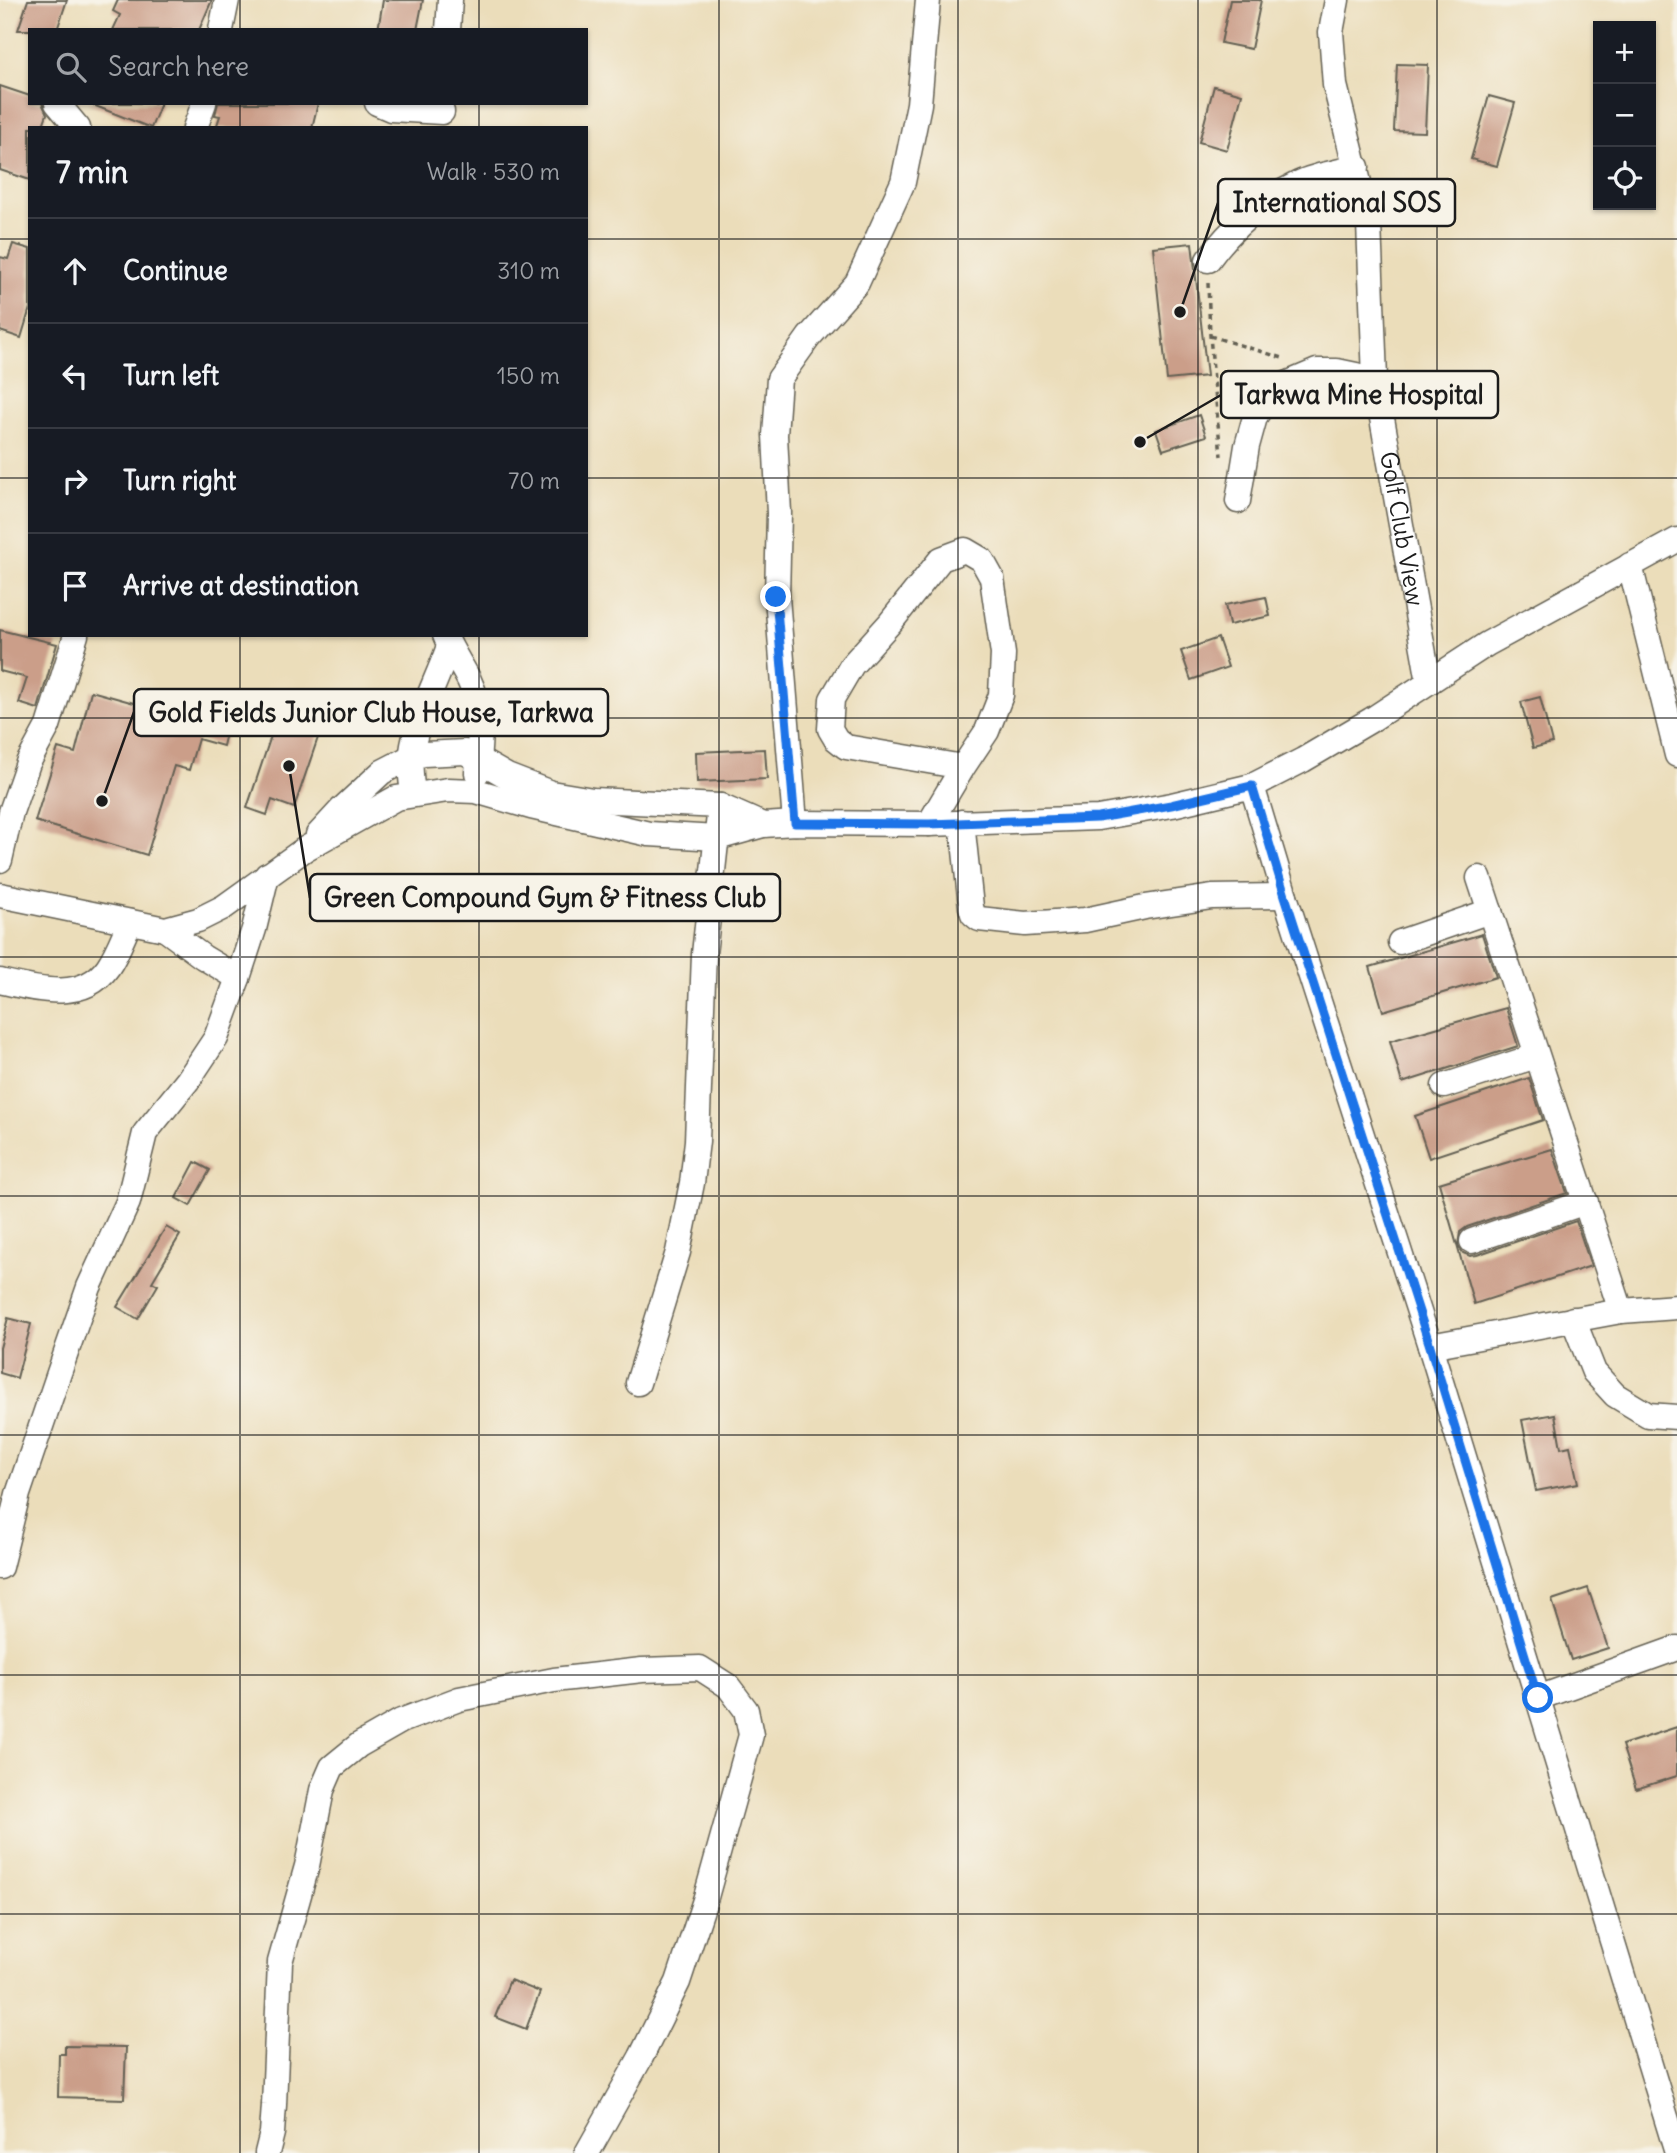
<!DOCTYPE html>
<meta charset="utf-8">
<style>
body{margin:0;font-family:Delius,sans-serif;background:#20242c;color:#f1f3f6}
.controls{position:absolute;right:21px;top:21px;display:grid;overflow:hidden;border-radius:0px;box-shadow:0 2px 5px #0004}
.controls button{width:63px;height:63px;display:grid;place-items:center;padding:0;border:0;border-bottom:2px solid #363941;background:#171b24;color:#f1f3f6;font:35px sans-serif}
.stop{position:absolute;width:21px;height:21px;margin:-16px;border:5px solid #1a73e8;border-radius:50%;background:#fff}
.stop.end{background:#1a73e8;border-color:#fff;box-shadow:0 2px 7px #0008}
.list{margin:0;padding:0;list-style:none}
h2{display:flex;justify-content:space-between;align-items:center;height:91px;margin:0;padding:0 28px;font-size:30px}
h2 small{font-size:23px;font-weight:400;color:#9ea1a6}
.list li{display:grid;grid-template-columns:46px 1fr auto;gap:21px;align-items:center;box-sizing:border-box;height:105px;padding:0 28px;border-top:2px solid #363941}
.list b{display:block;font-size:26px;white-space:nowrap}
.list em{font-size:23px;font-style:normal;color:#9ea1a6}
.icon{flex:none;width:38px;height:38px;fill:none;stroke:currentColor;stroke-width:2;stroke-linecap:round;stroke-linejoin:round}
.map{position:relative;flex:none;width:1677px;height:2153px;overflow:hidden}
.search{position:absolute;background:#171b24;box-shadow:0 2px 5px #0004;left:28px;top:28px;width:560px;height:77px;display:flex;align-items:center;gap:18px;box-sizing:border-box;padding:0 24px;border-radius:0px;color:#9ea1a6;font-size:26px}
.panel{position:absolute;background:#171b24;box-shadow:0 2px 5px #0004;left:28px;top:126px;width:560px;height:511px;border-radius:0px}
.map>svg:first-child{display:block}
</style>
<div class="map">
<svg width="1677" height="2153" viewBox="0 0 1677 2153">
<rect width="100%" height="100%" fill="#f7f3e8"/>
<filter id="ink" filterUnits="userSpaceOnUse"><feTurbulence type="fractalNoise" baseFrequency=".0143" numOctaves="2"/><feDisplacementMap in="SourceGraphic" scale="14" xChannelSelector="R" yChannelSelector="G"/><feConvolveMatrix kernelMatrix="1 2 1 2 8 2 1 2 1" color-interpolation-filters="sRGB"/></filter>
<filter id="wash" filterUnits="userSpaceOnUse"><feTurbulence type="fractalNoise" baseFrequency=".00686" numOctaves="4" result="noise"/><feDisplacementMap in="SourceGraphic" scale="28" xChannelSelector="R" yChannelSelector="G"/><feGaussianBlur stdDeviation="1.57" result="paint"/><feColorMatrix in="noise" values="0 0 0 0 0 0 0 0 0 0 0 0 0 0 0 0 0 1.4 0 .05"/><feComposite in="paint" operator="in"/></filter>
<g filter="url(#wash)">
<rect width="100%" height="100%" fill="#ebddba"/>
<g id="blocks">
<!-- building -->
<g fill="#cb9e89">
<polygon points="28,0 67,0 57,30 18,30"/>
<polygon points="118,0 212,0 199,30 113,30 120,15 113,11"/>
<polygon points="383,0 423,0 417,30 378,30"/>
<polygon points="1230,0 1261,0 1251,49 1221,43"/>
<polygon points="1397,64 1428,65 1425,132 1394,131"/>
<polygon points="0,86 30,96 30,103 42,103 47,114 42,128 30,128 30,180 0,170"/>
<polygon points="1214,86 1242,94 1227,150 1199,142"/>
<polygon points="1489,96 1515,103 1497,166 1471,159"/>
<polygon points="88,103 161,103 151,128"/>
<polygon points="218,103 318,103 312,128 216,128 220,116 215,115"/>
<polygon points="1192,243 1207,376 1167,380 1153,247"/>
<polygon points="13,244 30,249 30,308 21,338 0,331 0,257 8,259"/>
<polygon points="1199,415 1206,436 1163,450 1156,430"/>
<polygon points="1266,597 1270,616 1229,625 1225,605"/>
<polygon points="0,630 57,644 38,709 19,703 27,678 0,671"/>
<polygon points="1218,638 1228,667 1191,680 1181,651"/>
<polygon points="91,691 227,729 223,746 198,739 189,770 174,766 147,855 35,821 58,748 75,753"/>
<polygon points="1540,697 1552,743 1533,748 1521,702"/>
<polygon points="281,706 324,720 294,808 272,800 267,815 247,808"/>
<polygon points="765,749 767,779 697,782 696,752"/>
<polygon points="1482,934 1496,977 1383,1011 1370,967"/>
<polygon points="1506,1008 1518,1046 1402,1083 1390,1041"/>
<polygon points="1529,1078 1543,1120 1429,1158 1415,1116"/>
<polygon points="1552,1149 1567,1193 1467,1227 1460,1232 1458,1245 1463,1253 1470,1256 1477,1255 1576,1221 1591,1266 1474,1304 1439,1183"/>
<polygon points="195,1162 210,1170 190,1206 176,1198"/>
<polygon points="166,1227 180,1235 152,1282 158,1285 138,1319 117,1307"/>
<polygon points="8,1318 31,1324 17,1378 0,1373 0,1348"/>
<polygon points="1555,1414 1561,1448 1570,1446 1578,1483 1536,1491 1522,1420"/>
<polygon points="1588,1588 1608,1648 1571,1660 1552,1600"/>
<polygon points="1677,1727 1677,1776 1636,1789 1622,1745"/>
<polygon points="510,1980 540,1992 526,2029 495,2017"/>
<polygon points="65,2046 126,2047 124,2099 58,2097 59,2054 65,2054"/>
</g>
</g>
</g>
<g filter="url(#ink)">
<use href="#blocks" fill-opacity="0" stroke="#646053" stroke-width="2"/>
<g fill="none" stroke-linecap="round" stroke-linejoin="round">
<defs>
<g id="minor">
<path id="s1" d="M 1337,0 L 1331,32 L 1335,85 L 1369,223 L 1375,379 L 1429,682"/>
<polyline points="221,30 227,0"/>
<polyline points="448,30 450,0"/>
<polyline points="57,103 78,128"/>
<polyline points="377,103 391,109 442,112"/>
<polyline points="195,128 204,103"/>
<path d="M 1208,260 C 1231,228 1263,200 1299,183 C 1316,175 1338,172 1357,167"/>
<polyline points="1238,501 1247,446 1255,417 1266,399 1284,385 1317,371 1337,371 1375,379"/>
<polyline points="1630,565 1677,755"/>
<path d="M 445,635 C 451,651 461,664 469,680 C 484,711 480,740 477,773"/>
<polyline points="1252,786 1285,896 1430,1346 1677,2153"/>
<path d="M 414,794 C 400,744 433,693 449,646"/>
<polyline points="962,822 971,907 973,914 979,919 1025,924 1085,920 1145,907 1212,897 1285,896"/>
<polyline points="795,823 777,597 779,513 775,435 779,379 809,337 857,283 903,182 919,104 928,0"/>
<polyline points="929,824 963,767 987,731 1001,695 1003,654 992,578 982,560 965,550 941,559 890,623 852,665 832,699 830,729 836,739 846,747 963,767"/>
<polyline points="318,835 342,809 382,772 411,757 424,754 465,752 507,776 551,793 593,800 720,806 763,825"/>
<polyline points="0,860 11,812 28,763 48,726 76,635"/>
<polyline points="1479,878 1621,1311"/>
<polyline points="0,895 165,929 198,920 224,907 305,849 396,798 448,790 476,791 531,807 649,834 717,838 763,825 795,823 929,824 1098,818 1172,805 1252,786 1303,760 1371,720 1487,644 1677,540"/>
<polyline points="1400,942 1490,911"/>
<polyline points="238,978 254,929 267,875"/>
<path d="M 0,981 C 35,989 83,1003 108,967 C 117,954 123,937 130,922"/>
<polyline points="1444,1086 1536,1056"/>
<polyline points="1472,1241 1586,1202"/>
<polyline points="1573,1319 1594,1372 1615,1395 1648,1415 1677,1417"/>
<polyline points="1430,1346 1621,1311 1677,1307"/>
<polyline points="638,1383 678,1252 692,1183 697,1141 704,954 720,806"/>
<polyline points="0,1567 18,1494 59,1373 89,1287 128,1202 145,1133 188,1080 216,1038 238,978 203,957 165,929"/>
<polyline points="1538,1698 1677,1648"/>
<polyline points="267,2153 272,2133 274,2105 280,1962 307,1866 322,1790 332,1767 359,1745 401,1721 459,1699 554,1680 642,1670 700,1668 728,1686 746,1710 751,1735 706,1897 678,1982 641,2057 587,2153"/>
</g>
</defs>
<!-- minor casing -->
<use href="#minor" stroke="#646053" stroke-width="27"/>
<!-- path -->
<g stroke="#646053" stroke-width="3.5" stroke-dasharray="5 5" stroke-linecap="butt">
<polyline points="1208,283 1210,336 1221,456"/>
<polyline points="1210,336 1286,359"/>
</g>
<!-- minor -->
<use href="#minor" stroke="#fff" stroke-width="24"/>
</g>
</g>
<g fill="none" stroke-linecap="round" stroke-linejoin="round" filter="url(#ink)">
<!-- route -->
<polyline stroke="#1a73e8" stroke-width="9" points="776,597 795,823 929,824 1098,818 1171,805 1252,786 1285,896 1430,1346 1538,1698"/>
</g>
<!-- grid -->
<path fill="none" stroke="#1c1c1c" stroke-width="2" stroke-opacity="0.55" d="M 240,0 L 240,30M 479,0 L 479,30M 719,0 L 719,2153M 958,0 L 958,2153M 1198,0 L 1198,2153M 1437,0 L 1437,2153M 240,103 L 240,128M 479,103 L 479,128M 0,239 L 30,239M 586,239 L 1677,239M 0,478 L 30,478M 586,478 L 1677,478M 240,635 L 240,2153M 479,635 L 479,2153M 0,718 L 1677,718M 0,957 L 1677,957M 0,1196 L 1677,1196M 0,1435 L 1677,1435M 0,1675 L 1677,1675M 0,1914 L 1677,1914"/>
<g text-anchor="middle" stroke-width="7" stroke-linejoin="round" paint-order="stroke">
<!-- street labels -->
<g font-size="24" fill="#1c1c1c" stroke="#f7f3e8">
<text dy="8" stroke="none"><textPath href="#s1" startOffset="536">Golf Club View</textPath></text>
</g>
</g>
<!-- callouts -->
<path fill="none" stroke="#1c1c1c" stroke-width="2.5" d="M1180 312L1218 203M1140 442L1221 395M102 801L134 712M289 766L310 898"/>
<g fill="#1c1c1c" stroke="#f7f3e8" stroke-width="2.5">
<circle cx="1180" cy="312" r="7"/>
<circle cx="1140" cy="442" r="7"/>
<circle cx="102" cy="801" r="7"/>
<circle cx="289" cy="766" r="7"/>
</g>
<g fill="#f7f3e8" stroke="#1c1c1c" stroke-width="2.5">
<rect x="1218" y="179" width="237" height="47" rx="7"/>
<rect x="1221" y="371" width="277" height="47" rx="7"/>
<rect x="134" y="689" width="474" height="47" rx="7"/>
<rect x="310" y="874" width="470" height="47" rx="7"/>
</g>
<g font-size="26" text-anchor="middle" font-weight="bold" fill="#1c1c1c">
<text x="1337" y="212">International SOS</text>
<text x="1359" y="404">Tarkwa Mine Hospital</text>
<text x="371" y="722">Gold Fields Junior Club House, Tarkwa</text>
<text x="545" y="907">Green Compound Gym &amp; Fitness Club</text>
</g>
</svg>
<div class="controls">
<button>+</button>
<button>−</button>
<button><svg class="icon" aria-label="locate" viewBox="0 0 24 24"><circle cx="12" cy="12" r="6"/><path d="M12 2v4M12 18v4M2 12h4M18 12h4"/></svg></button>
</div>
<div class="stop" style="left:1538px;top:1698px"></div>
<div class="stop end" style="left:776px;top:597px"></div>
<div class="search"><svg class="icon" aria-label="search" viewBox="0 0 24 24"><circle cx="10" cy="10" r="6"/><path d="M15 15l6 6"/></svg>Search here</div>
<section class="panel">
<h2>7 min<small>Walk · 530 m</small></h2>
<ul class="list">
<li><svg class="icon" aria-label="ahead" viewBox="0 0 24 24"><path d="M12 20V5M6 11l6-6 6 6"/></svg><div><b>Continue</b></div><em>310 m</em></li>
<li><svg class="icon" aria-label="left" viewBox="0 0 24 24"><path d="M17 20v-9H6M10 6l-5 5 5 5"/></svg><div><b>Turn left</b></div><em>150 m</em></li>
<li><svg class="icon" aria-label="right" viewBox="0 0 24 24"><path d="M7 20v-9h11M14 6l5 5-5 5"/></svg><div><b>Turn right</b></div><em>70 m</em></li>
<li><svg class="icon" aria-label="arrive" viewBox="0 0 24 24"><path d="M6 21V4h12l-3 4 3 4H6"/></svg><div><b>Arrive at destination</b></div></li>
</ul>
</section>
</div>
